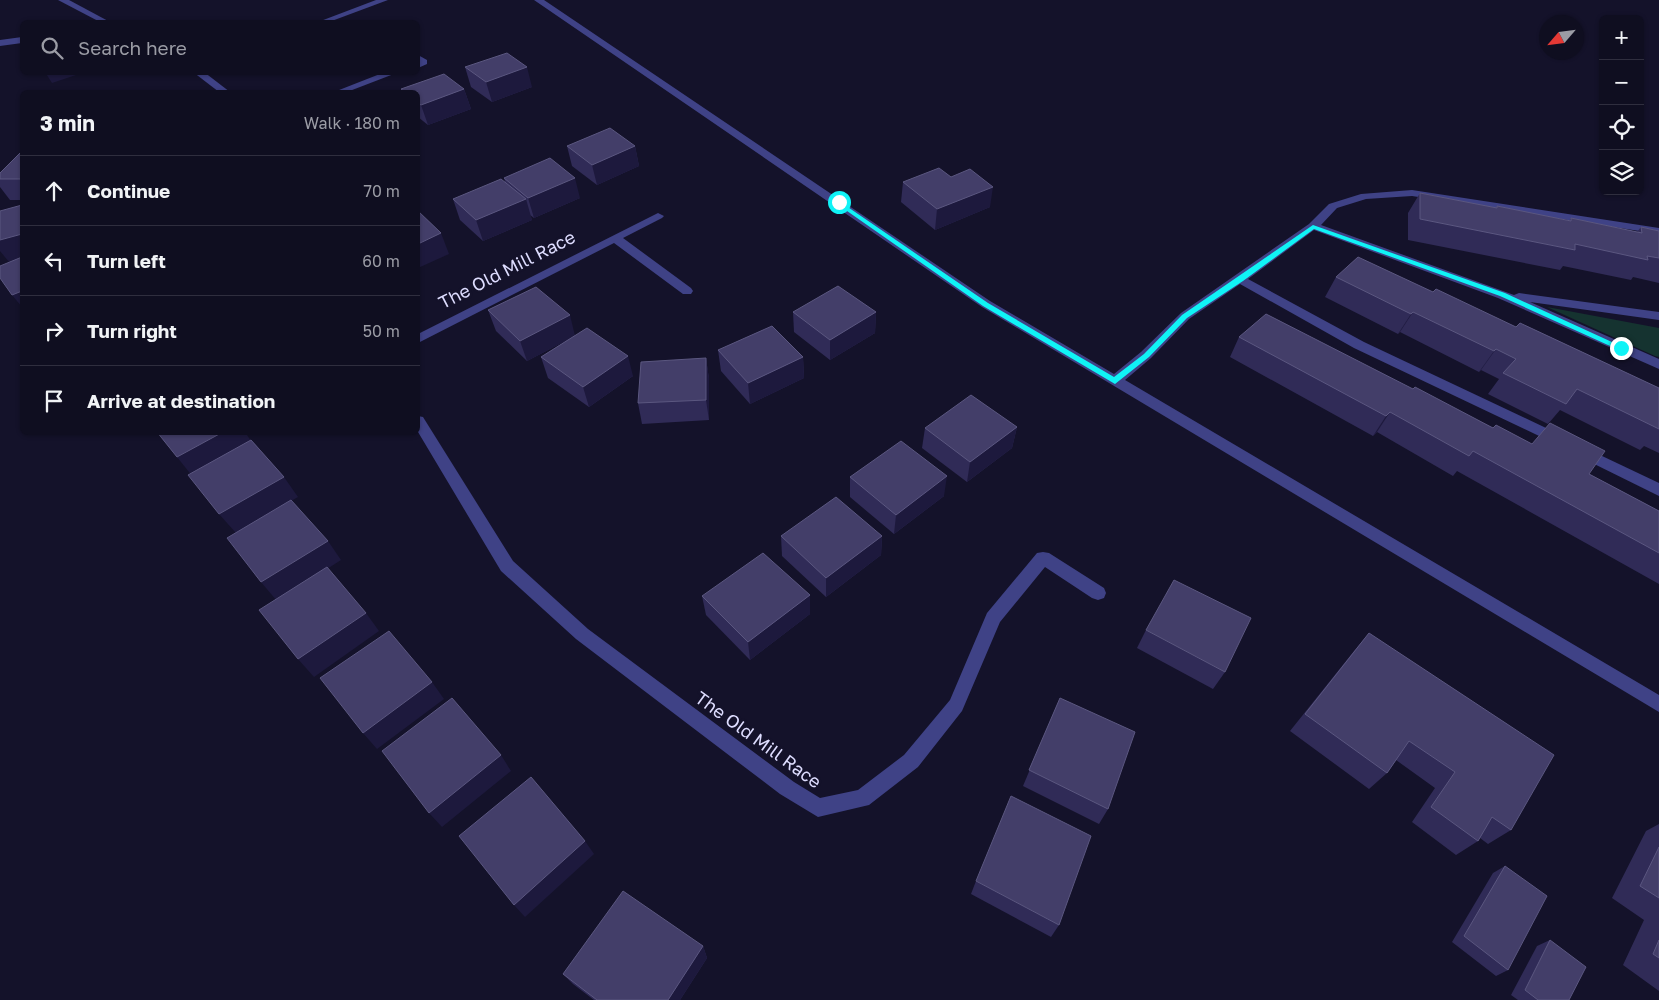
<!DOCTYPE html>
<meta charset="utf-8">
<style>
body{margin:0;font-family:"Golos Text",sans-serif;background:#1d1c2d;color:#f1f3f6}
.controls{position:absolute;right:15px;top:15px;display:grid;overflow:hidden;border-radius:8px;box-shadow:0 1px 4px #0004}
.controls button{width:45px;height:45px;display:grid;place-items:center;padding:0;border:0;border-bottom:1px solid #2f2e3e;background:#0f0e20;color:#f1f3f6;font:25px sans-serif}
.compass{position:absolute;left:1539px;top:15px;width:45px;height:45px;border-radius:50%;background:#0f0e20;box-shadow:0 1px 4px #0004;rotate:242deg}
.stop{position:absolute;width:15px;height:15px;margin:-11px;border:4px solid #10f3f6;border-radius:50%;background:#fff}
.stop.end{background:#10f3f6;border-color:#fff;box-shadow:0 1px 5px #0008}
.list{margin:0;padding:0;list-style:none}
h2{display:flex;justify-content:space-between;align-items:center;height:65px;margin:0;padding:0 20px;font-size:21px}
h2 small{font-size:16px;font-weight:400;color:#9b9ca5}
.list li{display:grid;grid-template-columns:32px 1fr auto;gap:15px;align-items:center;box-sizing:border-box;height:70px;padding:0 20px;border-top:1px solid #2f2e3e}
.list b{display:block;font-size:19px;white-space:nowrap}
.list em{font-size:16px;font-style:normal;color:#9b9ca5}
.icon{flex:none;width:28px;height:28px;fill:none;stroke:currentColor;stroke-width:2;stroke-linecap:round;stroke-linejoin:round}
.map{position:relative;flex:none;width:1659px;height:1000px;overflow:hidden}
.search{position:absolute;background:#0f0e20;box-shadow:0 1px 4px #0004;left:20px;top:20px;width:400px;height:55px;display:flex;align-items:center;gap:12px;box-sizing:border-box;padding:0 18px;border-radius:8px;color:#9b9ca5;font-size:19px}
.panel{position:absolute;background:#0f0e20;box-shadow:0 1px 4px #0004;left:20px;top:90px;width:400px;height:345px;border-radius:8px}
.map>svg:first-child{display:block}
</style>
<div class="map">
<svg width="1659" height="1000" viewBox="0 0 1659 1000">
<rect width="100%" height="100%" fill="#14122a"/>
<!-- green -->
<polygon fill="#153330" points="1547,307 1659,328 1659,357 1655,356"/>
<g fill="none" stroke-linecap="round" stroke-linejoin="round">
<!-- minor -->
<g fill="#3f4286" fill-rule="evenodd">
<polygon points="58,0 69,0 110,22 100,22"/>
<polygon points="376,0 388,0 329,22 318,22"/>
<polygon points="534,0 544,0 990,301 1114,374 1141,352 1181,313 1309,224 1329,204 1361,194 1412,190 1659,228 1659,234 1412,196 1366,199 1337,208 1321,225 1514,295 1519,293 1659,312 1659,320 1530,302 1659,359 1659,369 1498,298 1314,230 1248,279 1364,342 1565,437 1567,441 1565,445 1560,446 1354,348 1240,284 1189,319 1151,358 1125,380 1659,695 1659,712 982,307"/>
<polygon points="22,37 22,43 0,46 0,40"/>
<polygon points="418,55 427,60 427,64 418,68"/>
<polygon points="193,72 204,72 230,92 219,92"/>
<polygon points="385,72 399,72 347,92 334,92"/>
<polygon points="658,213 664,216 662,218 623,238 691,288 693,291 691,294 683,294 614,243 418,343 418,334"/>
<polygon points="418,416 423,417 513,561 588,629 794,782 820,798 858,790 904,755 950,700 987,613 1037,553 1043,552 1049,553 1104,588 1106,593 1104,598 1098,600 1092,598 1045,567 1000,622 962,711 918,767 869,805 818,817 780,794 576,639 501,571 418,432"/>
<polygon points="1581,446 1659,483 1659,496 1576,455 1574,451 1576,447"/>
</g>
</g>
<!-- wall -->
<g fill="#302b57">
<polygon points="465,67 532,87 492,102 471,87"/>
<polygon points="401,89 464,89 471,109 428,125 418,117 418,92 402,92"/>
<polygon points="567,146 635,146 639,166 597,185 572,166"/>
<polygon points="951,177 990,207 935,230 901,202 903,182"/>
<polygon points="504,178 580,198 534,218 530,215 532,220 483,241 460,220 453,199 505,182"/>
<polygon points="0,179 22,179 22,200 10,200 0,187"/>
<polygon points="1420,193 1496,208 1497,206 1569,221 1571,218 1637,232 1641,227 1659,231 1659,283 1633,277 1631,280 1563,266 1560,270 1408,240 1408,213"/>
<polygon points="1336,277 1433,292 1659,388 1659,453 1644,446 1640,450 1560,410 1548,424 1488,394 1499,379 1481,370 1479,372 1400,332 1398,334 1325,297"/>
<polygon points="488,310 575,335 633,376 589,407 548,378 541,357 569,339 527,361 496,331"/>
<polygon points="793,312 876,312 875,333 830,360 794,332"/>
<polygon points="1239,337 1413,389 1589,474 1659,511 1659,584 1457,471 1453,476 1377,432 1373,436 1230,357"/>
<polygon points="718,350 803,357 804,378 750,404 721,371"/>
<polygon points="706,358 709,379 709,420 642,424 638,403"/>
<polygon points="1017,427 1012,448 967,482 922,448 925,428"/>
<polygon points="850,477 944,496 894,534 850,497"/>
<polygon points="781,536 882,536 881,555 826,597 782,556"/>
<polygon points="810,595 810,614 750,660 706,615 702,596"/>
<polygon points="1146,630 1225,672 1213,689 1137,648"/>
<polygon points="1369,633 1511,830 1488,844 1480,838 1478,841 1456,855 1412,822 1435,788 1396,760 1387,773 1369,789 1290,731 1354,651"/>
<polygon points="1060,698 1108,809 1099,824 1023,786"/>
<polygon points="1659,824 1659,991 1623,965 1644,920 1612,898 1646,831"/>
<polygon points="1505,866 1508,970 1496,976 1452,942 1493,873"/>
<polygon points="976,881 1059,925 1051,937 971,894"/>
<polygon points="1550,940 1569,1000 1518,1000 1511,995 1537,946"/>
<polygon points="703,946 707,958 680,1000 594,1000 573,984 563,974"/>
</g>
<!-- shaded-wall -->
<g fill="#1d193d">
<polygon points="527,67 532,87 492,102 486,82"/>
<polygon points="45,72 85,72 52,83"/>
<polygon points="464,89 471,109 428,125 421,105"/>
<polygon points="635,146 639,166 597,185 592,165"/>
<polygon points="575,178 580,198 534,218 528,198"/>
<polygon points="993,187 990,207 935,230 937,209"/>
<polygon points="526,199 532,220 483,241 476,220"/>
<polygon points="441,233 449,254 418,268 418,244"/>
<polygon points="22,234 22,259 9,262 0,251 0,240"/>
<polygon points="22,291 22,307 12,295"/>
<polygon points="876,312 875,333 830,360 830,340"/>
<polygon points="1413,312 1400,332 1398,334 1411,314"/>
<polygon points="570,315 575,336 527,361 520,341"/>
<polygon points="1496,349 1481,370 1479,372 1494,351"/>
<polygon points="628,356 633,376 589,407 583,387"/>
<polygon points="803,357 804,378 750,404 748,383"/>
<polygon points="706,358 709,379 709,420 706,400"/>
<polygon points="1390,412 1377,432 1373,436 1386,416"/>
<polygon points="1017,427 1012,448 967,482 970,462"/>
<polygon points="223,432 245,432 253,444 193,477 177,457"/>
<polygon points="947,476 944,496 894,534 896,515"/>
<polygon points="284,477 298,497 236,533 219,514"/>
<polygon points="882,536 881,555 826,597 826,578"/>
<polygon points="328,541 341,560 277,601 261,582"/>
<polygon points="810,595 810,614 750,660 748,642"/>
<polygon points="366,613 379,631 314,677 298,659"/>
<polygon points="432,682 444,699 377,749 363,733"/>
<polygon points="501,755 511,771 442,827 429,813"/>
<polygon points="585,841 594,854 525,917 514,905"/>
<polygon points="703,946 707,958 680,1000 668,1000"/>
</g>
<!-- building -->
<g fill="#433e69" stroke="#5b5780">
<polygon points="507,53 527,67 486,82 465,67"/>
<polygon points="444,74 464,89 421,105 418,103 418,92 405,92 401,89"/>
<polygon points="610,128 635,146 592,165 567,146"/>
<polygon points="22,151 22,179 0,179 0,173"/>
<polygon points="550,158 575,178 528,198 504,178"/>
<polygon points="939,168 951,177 970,169 993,187 937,209 903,182"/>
<polygon points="501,179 526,199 476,220 453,199"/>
<polygon points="1420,193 1497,208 1497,206 1571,221 1571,218 1642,233 1641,227 1659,231 1659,258 1647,256 1648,260 1575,244 1575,250 1420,219"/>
<polygon points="22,205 22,234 0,240 0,211"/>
<polygon points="418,211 441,233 418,244"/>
<polygon points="22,257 22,291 12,295 0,278 0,266"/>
<polygon points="1358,257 1433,292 1436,289 1516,327 1520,323 1659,388 1659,429 1577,389 1566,404 1503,373 1516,359 1496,349 1494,351 1413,312 1411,314 1336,277"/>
<polygon points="838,286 876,312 830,340 793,312"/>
<polygon points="536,287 570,315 520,341 488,310"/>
<polygon points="1266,314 1413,389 1415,387 1493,428 1496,425 1532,444 1550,423 1605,451 1589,474 1659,511 1659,553 1473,451 1469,456 1390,412 1386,416 1239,337"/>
<polygon points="772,326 803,357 748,383 718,350"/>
<polygon points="587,328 628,356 583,387 541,357"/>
<polygon points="706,358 706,400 638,403 641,362"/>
<polygon points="971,395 1017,427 970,462 925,428"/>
<polygon points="157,432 223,432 177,457"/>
<polygon points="251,440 284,477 219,514 188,475"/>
<polygon points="901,441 947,476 896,515 850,477"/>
<polygon points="836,497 882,536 826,578 781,536"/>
<polygon points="291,500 328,541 261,582 227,538"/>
<polygon points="763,553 810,595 748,642 702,596"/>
<polygon points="327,567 366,613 298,659 259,610"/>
<polygon points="1174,580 1251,618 1225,672 1146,630"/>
<polygon points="389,631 432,682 363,733 320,678"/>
<polygon points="1369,633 1554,755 1511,830 1492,817 1478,841 1431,807 1455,772 1409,741 1387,773 1305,714"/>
<polygon points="452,698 501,755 429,813 382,751"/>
<polygon points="1060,698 1135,732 1108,809 1029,770"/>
<polygon points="531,777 585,841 514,905 459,836"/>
<polygon points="1011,796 1091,836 1059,925 976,881"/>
<polygon points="1659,847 1659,898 1640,886"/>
<polygon points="1505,866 1547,896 1508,970 1464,936"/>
<polygon points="623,891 703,946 668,1000 597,1000 563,974"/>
<polygon points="1550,940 1586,967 1569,1000 1538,1000 1525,990"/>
<polygon points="1659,940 1659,958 1653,954"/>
</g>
<!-- route -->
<polygon fill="#10f3f6" points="839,201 988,303 1114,377 1144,354 1182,315 1313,225 1505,293 1625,348 1619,350 1500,296 1314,229 1243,281 1187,318 1149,357 1115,384 983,306 837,204"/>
<g text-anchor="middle" stroke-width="5" stroke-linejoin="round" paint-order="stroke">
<!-- street labels -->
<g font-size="18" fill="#dddcfe" stroke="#14122a">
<text transform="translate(507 270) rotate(-27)" y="6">The Old Mill Race</text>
<text transform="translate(758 740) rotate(36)" y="6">The Old Mill Race</text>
</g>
</g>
</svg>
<div class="controls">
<button>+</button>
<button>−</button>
<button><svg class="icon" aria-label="locate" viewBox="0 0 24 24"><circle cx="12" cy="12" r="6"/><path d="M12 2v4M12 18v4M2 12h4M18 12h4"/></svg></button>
<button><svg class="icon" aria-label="layers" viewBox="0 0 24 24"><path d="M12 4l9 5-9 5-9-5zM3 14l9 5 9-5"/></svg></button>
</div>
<svg class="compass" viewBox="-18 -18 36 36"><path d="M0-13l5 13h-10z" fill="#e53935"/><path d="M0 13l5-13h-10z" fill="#9b9ca5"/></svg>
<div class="stop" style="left:839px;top:202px"></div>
<div class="stop end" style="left:1621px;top:348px"></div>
<div class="search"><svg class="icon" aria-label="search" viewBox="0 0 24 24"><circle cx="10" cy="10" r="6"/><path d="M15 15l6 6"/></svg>Search here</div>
<section class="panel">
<h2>3 min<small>Walk · 180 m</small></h2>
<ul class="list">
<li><svg class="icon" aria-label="ahead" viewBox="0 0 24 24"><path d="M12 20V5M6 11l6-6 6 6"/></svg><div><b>Continue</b></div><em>70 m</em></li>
<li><svg class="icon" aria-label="left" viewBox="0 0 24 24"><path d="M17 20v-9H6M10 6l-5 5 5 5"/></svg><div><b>Turn left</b></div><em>60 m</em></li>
<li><svg class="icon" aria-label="right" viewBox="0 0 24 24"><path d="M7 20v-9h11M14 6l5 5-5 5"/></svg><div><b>Turn right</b></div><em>50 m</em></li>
<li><svg class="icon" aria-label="arrive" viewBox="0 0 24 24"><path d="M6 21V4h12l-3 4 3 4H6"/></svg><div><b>Arrive at destination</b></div></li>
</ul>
</section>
</div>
